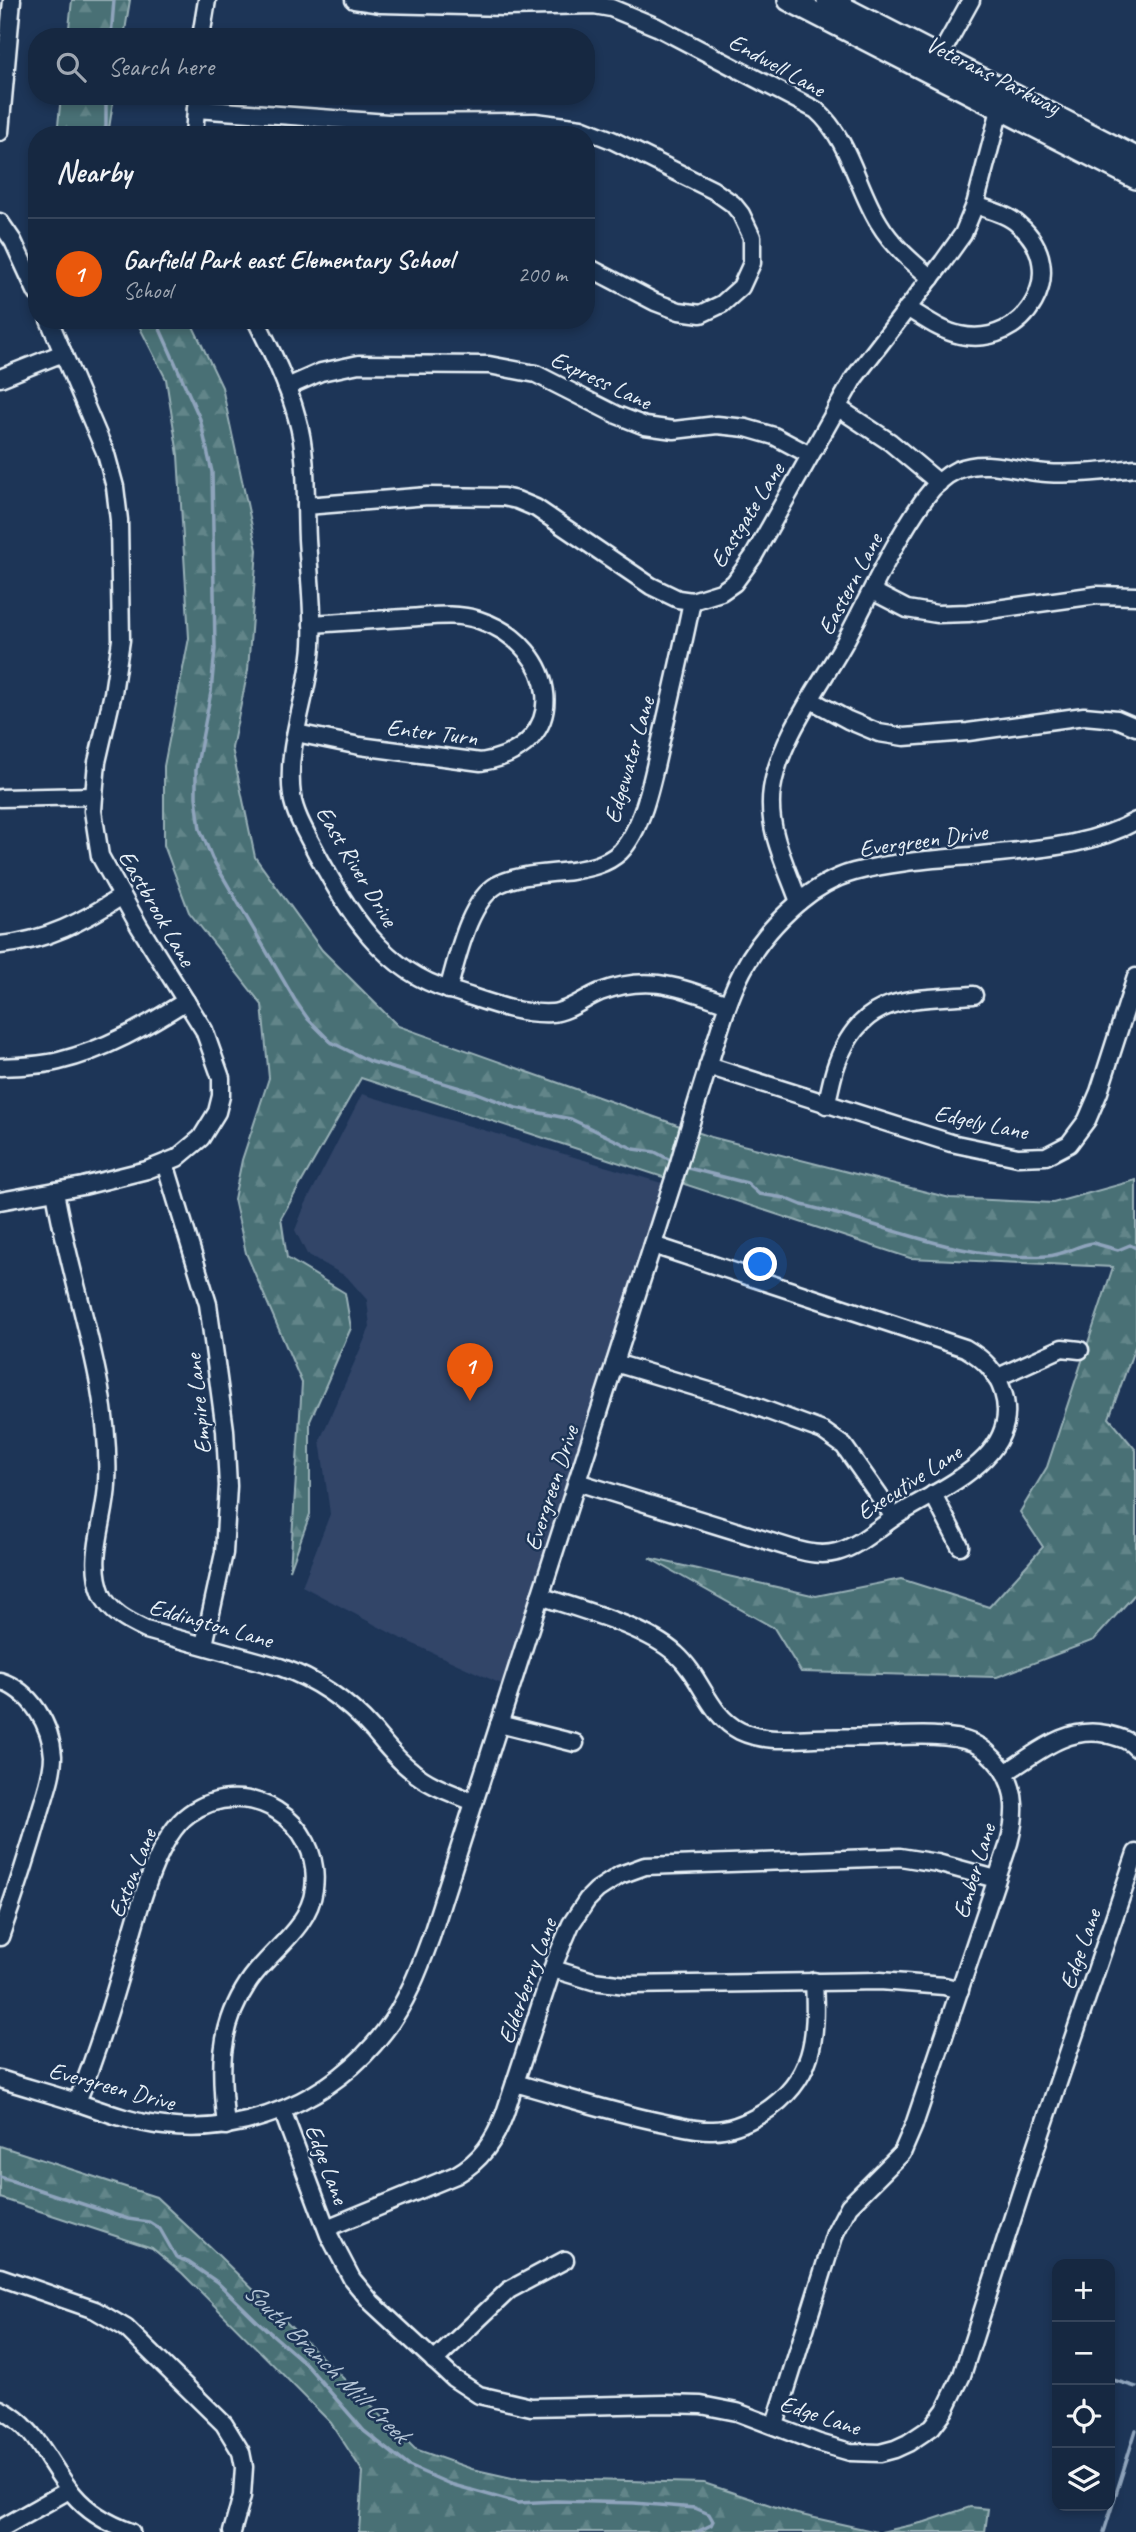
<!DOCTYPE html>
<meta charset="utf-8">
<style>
body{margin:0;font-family:Caveat,sans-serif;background:#1f3048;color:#f1f3f6}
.controls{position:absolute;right:21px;bottom:21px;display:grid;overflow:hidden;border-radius:14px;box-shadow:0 4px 10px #0003}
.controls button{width:63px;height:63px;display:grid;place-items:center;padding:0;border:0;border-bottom:2px solid #35445a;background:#162841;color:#f1f3f6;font:35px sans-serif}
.you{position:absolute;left:761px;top:1265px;width:24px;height:24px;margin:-18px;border:5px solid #fff;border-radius:50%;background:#1a73e8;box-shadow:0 0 0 10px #1a73e833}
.badge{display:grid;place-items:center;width:46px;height:46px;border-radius:50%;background:#ea580c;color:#fff;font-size:23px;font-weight:700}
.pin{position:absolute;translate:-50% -58px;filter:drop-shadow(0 2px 4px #0008)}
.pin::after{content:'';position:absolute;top:37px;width:24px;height:21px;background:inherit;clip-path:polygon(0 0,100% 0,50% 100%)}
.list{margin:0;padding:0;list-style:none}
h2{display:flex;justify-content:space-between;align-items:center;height:91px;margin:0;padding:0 28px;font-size:30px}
h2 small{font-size:23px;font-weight:400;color:#9ea6b1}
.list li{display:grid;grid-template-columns:46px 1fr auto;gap:21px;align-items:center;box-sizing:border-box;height:112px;padding:0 28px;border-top:2px solid #35445a}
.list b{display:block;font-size:26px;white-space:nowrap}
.list p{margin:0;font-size:23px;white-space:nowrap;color:#9ea6b1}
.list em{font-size:23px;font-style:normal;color:#9ea6b1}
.icon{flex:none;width:38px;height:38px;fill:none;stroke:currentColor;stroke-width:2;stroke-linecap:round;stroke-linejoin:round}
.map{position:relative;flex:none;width:1136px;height:2532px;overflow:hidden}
.search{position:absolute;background:#162841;box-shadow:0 4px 10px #0003;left:28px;top:28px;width:567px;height:77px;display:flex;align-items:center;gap:18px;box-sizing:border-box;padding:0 24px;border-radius:28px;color:#9ea6b1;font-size:26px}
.panel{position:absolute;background:#162841;box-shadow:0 4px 10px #0003;left:28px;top:126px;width:567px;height:203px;border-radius:28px}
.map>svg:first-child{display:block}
</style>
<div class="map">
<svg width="1136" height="2532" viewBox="0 0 1136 2532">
<defs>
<pattern id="forest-firs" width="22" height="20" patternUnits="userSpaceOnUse" patternTransform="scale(1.75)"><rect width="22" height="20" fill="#487075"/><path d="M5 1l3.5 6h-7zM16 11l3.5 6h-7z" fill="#628589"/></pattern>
</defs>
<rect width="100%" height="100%" fill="#1d3557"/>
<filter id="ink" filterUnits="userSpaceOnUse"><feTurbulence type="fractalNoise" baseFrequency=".0143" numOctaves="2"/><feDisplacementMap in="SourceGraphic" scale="14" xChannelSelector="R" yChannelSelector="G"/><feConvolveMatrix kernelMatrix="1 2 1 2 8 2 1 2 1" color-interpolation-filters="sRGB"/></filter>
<g filter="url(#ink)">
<!-- built -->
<polygon fill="#304468" points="362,1094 672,1186 510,1688 398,1637 302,1586 330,1514 320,1440 370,1327 367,1300 347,1277 307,1254 295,1230 305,1205"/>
<!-- forest -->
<g fill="url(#forest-firs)" stroke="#98b0b6" stroke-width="2">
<polygon points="72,0 130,0 124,37 68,37"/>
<polygon points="61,96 114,96 108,135 57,135"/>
<polygon points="136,320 190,320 222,387 257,550 248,670 232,748 255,857 322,950 398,1026 711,1137 950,1198 1053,1203 1136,1180 1136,1344 1109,1418 1136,1450 1136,1593 1094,1640 997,1677 801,1672 774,1628 649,1558 816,1596 901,1579 989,1607 1043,1547 1020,1512 1047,1467 1113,1267 910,1258 361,1078 281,1218 287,1258 345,1293 351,1328 310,1421 310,1514 290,1570 302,1383 246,1253 234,1199 242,1160 269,1078 262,1005 189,912 164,845 164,766 189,638 178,455 166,379"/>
<polygon points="0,2146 156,2197 216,2253 415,2449 472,2469 512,2478 704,2483 797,2514 877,2532 359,2532 363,2472 331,2423 182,2273 152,2248 0,2198"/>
<polygon points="970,2507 988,2509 985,2532 881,2532 925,2522"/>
</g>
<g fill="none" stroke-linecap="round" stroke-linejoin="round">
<!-- stream -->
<g stroke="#8fa4bc" stroke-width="3.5">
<polyline points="111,37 114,0"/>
<polyline points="106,135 106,96"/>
<polyline points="156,320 200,419 212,472 215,649 211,692 196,770 196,797 200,829 212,858 296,1002 308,1019 331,1042 369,1061 477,1093 516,1108 571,1119 634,1149 655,1152 674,1162"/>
<path d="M 684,1167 L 747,1183 L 759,1194 L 785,1198 L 802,1205 C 883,1223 962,1262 1047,1256 C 1064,1255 1077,1245 1093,1243 L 1118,1250 L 1130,1245 L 1136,1248"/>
<polyline points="0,2177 128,2219 149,2222 160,2229 176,2257 188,2262 217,2282 258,2322 305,2363 364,2431 409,2466 450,2484 518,2503 556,2501 634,2503 695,2508 709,2514 713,2521 711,2525 697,2532"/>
<polyline points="1110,2379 1136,2387"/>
<polyline points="1104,2532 1136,2430"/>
</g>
<defs>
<g id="minor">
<path d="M 354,0 L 381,4 L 506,7 L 594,5 L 611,8 L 657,27 L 816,110 C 850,140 856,186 879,223 C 892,245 912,262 931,278"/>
<polyline points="201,37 207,0"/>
<polyline points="935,65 971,0"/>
<polyline points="196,109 388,123 535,122 581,128 612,140 713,190 733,204 741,214 752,237 752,263 741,287 722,304 701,314 679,311 655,302 586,266"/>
<polyline points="0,132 12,0"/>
<polyline points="194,135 197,96"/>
<polyline points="0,222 13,241 37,293"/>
<path d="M 907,308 C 924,318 941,331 960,335 C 1025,349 1072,270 1019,225 C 1007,214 990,210 975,205"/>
<path d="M 256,320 C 272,352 288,384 297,418 C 308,456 305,499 307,539 C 309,574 314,610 312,645 C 309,696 285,744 292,796 C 295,816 308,836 317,854 C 348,911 383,971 450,990 C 484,1000 515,1015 552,1013 C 568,1012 585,998 600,992 C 651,973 680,988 728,1004"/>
<polyline points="0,378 63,353"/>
<polyline points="287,387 321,372 359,364 489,365 536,374 617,415 645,426 674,430 717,425 746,428 774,436 810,455"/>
<polyline points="837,407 890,442 939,483"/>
<polyline points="306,506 428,496 503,497 517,500 536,508 651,586 678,599 692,601 721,592 734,583 753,557 854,378 943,262 963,234 975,205 1003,98"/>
<polyline points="872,591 907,609 937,614 968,613 1097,595 1136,596"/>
<polyline points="811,700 848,720 879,733 904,737 968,732 1084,716 1117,719 1136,727"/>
<path d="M 296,733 L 360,746 L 481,762 C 575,747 559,646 479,620 C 455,612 428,617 404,618 C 373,620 343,622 312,624"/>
<polyline points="0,798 94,796"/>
<path d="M 799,902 C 786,865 766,829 772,789 C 780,737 822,684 847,638 C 872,591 894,541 925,498 C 933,487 944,476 957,470 C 986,458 1016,471 1046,473 C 1076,475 1106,471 1136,468"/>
<path d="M 0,945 C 46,941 84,921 122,896"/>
<path d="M 448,990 C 457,960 468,902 497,885 C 518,874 548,874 571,871 C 588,868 606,865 620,852 C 646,825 654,768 663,732 C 673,689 683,645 692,601"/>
<polyline points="708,1066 951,1143 1018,1157 1046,1156 1069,1144 1087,1120 1099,1092 1136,977"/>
<path d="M 0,1067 C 19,1066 40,1066 59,1061 C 105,1050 146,1026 186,1001"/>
<path d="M 826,1105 C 830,1091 832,1076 837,1063 C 863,993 910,1000 974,995"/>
<polyline points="165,1163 208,1304 225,1430 228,1486 224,1553 204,1645"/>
<path d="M 55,1191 C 71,1288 112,1384 107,1484 C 106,1520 87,1558 102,1594 C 109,1612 129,1622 146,1630 L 280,1667 C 318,1680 347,1701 373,1730 C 385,1744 396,1759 411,1770 C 429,1786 452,1793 474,1802"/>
<polyline points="0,1201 83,1186 147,1170 177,1158 201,1138 217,1112 221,1096 221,1078 204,1030 139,926 100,856 93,811 94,796 97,762 113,693 121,640 119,520 115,487 106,454 49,320"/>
<polyline points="615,1363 736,1399 823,1431 844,1446 894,1517"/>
<polyline points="996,1378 1062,1348 1080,1350"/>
<path d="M 577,1482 L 794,1549 C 808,1553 822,1556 837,1552 C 860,1546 881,1525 901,1513 C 943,1487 1023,1456 1003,1392 C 996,1371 984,1359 965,1348 L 653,1245"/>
<polyline points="933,1494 960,1546"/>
<path d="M 540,1596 C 579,1609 647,1627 676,1654 C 702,1677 708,1715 740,1731 C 763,1742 789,1739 814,1738 C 835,1737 856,1738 878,1737 C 905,1736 948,1732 973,1743 C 984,1748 994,1758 1001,1767 C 1018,1791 1016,1817 1009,1843 L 914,2125 L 902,2153 L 849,2206 L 835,2233 L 775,2425"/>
<path d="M 0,1681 C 31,1691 51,1725 53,1756 C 53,1774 46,1792 41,1809 C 29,1852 15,1895 0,1937"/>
<polyline points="499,1724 575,1743"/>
<path d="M 1005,1773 C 1037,1753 1066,1726 1106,1734 C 1117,1737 1128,1739 1136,1748"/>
<polyline points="553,1969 593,1981 626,1985 880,1981 944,1986 960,1990"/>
<path d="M 0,2079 C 25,2087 51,2094 76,2102 C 105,2112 134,2123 164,2126 C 247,2136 333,2099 384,2032 C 406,2004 419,1970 431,1937 L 679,1163 C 688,1131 698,1099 708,1067 C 730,996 740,952 799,902 C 814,889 835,877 854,872 C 895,861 939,859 981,855 C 1034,849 1089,847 1136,821"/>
<path d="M 515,2083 C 565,2097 614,2113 665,2123 C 681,2126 697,2131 713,2130 C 731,2130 748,2122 763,2113 C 815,2080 817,2037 814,1981"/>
<path d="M 77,2102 C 93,2063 106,2023 118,1982 C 132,1938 151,1841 189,1814 C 246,1773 323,1820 314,1889 C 309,1929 268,1952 248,1983 C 217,2030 220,2073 226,2126"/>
<polyline points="282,2110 329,2235 352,2279 372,2303 453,2378 479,2395 531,2407 664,2404 701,2405 737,2412 819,2443 850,2452 880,2453 895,2449 908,2443 932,2427 945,2410 962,2375 1021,2192 1136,1853"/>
<path d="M 327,2228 L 456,2175 C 481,2161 495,2140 505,2113 L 554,1964 L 571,1924 L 587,1900 L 597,1890 L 620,1875 L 645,1866 L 900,1857 L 937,1863 L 996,1879"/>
<polyline points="0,2277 95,2310 126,2328 224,2424 241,2452 244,2467 242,2496 232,2532"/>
<polyline points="434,2361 509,2290 565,2260"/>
<path d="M 0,2409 C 37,2427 48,2464 73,2494 C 88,2512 109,2524 131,2532"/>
<polyline points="0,2529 69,2490"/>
</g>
<g id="major">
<polyline points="789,0 1136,178"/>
<polyline points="828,0 1136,158"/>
</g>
</defs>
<!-- minor casing -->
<use href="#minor" stroke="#e8f1f8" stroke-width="21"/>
<!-- major casing -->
<use href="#major" stroke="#e8f1f8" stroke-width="26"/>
<!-- minor -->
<use href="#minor" stroke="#1d3557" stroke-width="16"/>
<!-- major -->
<use href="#major" stroke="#1d3557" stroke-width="21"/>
</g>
</g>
<g text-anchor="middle" stroke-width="5" stroke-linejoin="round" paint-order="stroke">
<!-- street labels -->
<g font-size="24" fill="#e8f1f8" stroke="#1d3557">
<text transform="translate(777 65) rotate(29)" y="8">Endwell Lane</text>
<text transform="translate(993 75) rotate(27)" y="8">Veterans Parkway</text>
<text transform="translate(601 380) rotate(25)" y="8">Express Lane</text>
<text transform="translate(747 515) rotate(-58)" y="8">Eastgate Lane</text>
<text transform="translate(850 584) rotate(-62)" y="8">Eastern Lane</text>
<text transform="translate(432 732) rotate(7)" y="8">Enter Turn</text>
<text transform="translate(629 760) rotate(-74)" y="8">Edgewater Lane</text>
<text transform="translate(923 840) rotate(-8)" y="8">Evergreen Drive</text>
<text transform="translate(357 866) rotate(59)" y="8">East River Drive</text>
<text transform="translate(157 908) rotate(60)" y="8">Eastbrook Lane</text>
<text transform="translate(981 1122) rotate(12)" y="8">Edgely Lane</text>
<text transform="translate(198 1404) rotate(-96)" y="8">Empire Lane</text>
<text transform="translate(909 1482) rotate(-33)" y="8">Executive Lane</text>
<text transform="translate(551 1488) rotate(-72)" y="8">Evergreen Drive</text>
<text transform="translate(211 1623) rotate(16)" y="8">Eddington Lane</text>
<text transform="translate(974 1871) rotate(-73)" y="8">Ember Lane</text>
<text transform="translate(132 1873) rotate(-68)" y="8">Exton Lane</text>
<text transform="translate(1080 1949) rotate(-71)" y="8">Edge Lane</text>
<text transform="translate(527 1981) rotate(-70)" y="8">Elderberry Lane</text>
<text transform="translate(112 2086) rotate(15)" y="8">Evergreen Drive</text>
<text transform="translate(327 2164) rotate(69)" y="8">Edge Lane</text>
<text transform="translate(820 2415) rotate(18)" y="8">Edge Lane</text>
</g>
<!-- water labels -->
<g font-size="26" font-style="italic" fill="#b4c4d5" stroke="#1d3557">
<text transform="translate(327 2362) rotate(44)" y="9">South Branch Mill Creek</text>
</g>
</g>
</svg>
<div class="controls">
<button>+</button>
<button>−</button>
<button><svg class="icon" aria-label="locate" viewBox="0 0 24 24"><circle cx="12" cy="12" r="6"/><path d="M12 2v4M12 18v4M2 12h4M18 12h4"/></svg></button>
<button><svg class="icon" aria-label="layers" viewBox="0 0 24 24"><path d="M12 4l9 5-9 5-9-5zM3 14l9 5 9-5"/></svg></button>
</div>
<div class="you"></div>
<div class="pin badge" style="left:470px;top:1401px">1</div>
<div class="search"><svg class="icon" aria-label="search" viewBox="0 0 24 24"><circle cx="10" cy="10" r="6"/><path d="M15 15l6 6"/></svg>Search here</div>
<section class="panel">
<h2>Nearby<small></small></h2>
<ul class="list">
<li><span class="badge">1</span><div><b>Garfield Park east Elementary School</b><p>School</p></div><em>200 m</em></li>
</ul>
</section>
</div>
